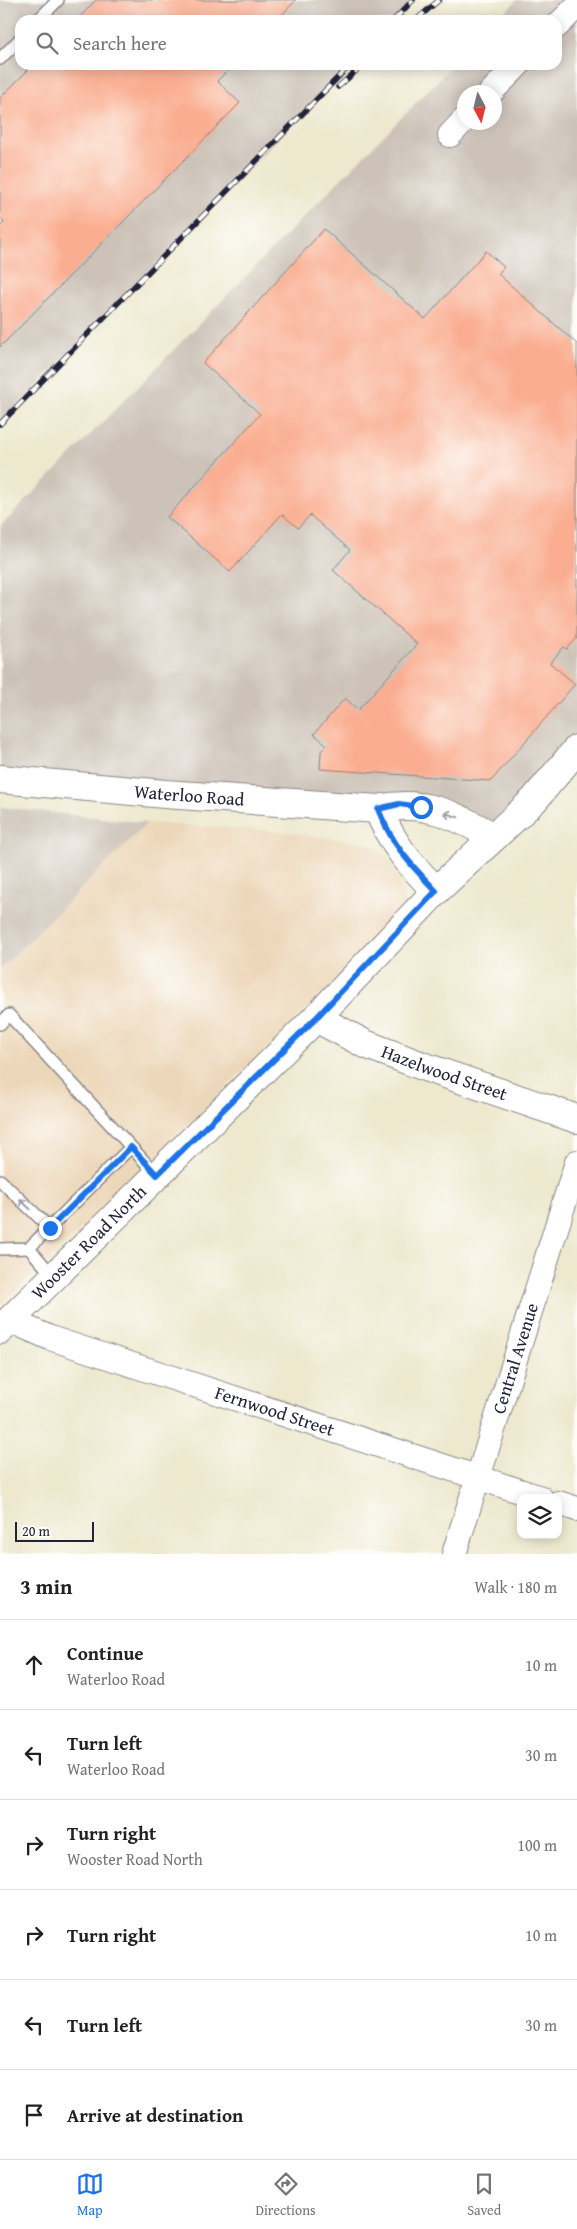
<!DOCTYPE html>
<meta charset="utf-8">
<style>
body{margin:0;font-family:"Gentium Book Plus",serif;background:#f6f6f6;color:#202124}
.controls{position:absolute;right:15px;bottom:15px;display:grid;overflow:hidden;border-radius:10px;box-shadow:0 2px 12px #0003}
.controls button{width:45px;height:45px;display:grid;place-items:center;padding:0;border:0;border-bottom:1px solid #e0e0e0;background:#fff;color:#202124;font:25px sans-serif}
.compass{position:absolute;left:457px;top:85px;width:45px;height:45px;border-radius:50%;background:#fff;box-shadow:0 2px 12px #0003;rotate:173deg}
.scale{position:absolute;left:15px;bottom:12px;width:79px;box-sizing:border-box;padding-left:5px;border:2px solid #22223b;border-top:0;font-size:14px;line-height:18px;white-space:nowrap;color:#22223b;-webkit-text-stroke:4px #fdfcf7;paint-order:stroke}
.stop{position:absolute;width:15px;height:15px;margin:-11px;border:4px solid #1a73e8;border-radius:50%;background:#fff}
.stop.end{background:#1a73e8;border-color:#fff;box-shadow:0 1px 5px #0008}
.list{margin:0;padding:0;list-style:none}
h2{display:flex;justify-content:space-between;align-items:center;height:65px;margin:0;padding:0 20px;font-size:21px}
h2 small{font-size:16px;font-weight:400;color:#757577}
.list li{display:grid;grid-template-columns:32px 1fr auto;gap:15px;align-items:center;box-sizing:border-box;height:90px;padding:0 20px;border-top:1px solid #e0e0e0}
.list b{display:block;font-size:19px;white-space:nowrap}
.list p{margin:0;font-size:16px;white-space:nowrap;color:#757577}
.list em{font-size:16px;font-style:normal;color:#757577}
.icon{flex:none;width:28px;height:28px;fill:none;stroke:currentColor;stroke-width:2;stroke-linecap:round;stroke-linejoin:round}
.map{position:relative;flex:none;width:577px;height:1554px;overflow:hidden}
.search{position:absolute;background:#fff;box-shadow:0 2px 12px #0003;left:15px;right:15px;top:15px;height:55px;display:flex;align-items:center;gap:12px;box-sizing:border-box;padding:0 18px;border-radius:15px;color:#757577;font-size:19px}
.sheet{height:605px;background:#fff}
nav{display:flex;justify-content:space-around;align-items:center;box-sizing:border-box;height:70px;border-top:1px solid #e0e0e0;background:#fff;font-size:14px;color:#757577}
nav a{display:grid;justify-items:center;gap:2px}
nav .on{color:#1a73e8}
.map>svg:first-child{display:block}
</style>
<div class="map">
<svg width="577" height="1554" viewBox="0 0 577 1554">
<rect width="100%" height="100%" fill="#fdfcf7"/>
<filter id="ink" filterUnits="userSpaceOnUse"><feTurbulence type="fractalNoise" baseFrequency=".02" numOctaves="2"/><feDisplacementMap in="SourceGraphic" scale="10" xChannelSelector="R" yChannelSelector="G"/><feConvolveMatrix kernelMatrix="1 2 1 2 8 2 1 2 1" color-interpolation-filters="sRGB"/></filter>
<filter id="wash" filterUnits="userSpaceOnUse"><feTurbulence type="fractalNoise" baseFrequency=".0096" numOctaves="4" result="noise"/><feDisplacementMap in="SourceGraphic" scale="20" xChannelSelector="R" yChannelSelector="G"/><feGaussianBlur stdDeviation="1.12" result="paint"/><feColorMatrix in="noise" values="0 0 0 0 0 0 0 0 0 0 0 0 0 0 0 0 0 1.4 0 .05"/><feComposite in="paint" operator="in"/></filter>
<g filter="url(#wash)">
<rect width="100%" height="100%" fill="#ede8ce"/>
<!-- built -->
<polygon fill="#edd7ba" points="147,823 278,831 371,844 391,861 402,875 405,902 398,920 0,1307 0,969"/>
<!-- industrial -->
<g fill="#ccc2b8" fill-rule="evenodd">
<polygon points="0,0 413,0 394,20 20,20 20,65 350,65 0,424"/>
<path d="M 517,0 L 577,0 L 577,736 L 525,796 L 491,823 L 0,776 L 0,527 L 453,65 L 557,65 L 557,20 L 497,20 ZM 464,92 L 494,92 L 494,122 L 464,122 Z"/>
<polygon points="0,807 147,823 0,969"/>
</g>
<g id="blocks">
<!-- building -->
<g fill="#faad91">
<polygon points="96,0 296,0 277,20 77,20"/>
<polygon points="33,65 233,65 217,81 240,103 0,347 0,227 4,222 0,218 0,98"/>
<polygon points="324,229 425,319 486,251 504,267 498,274 577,344 577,638 567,649 564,647 550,663 575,684 491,781 320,769 321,751 327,745 314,734 345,698 358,710 417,644 333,570 350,550 310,515 298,528 282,514 230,572 167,517 260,414 203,363"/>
</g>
</g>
</g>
<g filter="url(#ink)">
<use href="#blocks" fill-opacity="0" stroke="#888584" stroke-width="1"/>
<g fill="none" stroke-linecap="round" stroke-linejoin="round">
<defs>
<g id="lane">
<polyline points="38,20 58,0"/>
<polyline points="0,59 20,39"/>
<polyline points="0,1024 9,1015 157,1175"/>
<polyline points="0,1180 50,1228"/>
<polyline points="29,1248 54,1277"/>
<polyline points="0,1249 29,1248 131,1147"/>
</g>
<g id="street">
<polyline points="557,26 577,6"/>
<polyline points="491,92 518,65"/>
<polyline points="450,135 464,120"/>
<path id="s1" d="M 9,1320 L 50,1338 L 541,1498"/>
<polyline points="558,1503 577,1509"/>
<path id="s2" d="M 454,1554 L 577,1162"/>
</g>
<g id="secondary">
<path id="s3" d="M 0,779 L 165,794 L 378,809 C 424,799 455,815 494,837"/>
<path d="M 378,809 C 393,846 409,863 436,891"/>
<path id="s4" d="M 316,1018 L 365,1044 L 425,1067 L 577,1119"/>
<path id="s5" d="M 0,1330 L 316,1018 L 436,891 L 534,800 L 577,749"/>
</g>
</defs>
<!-- lane casing -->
<use href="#lane" stroke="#888584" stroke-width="14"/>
<!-- street casing -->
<use href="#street" stroke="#888584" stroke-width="26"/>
<!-- secondary casing -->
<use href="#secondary" stroke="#888584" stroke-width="30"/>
<!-- lane -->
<use href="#lane" stroke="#fff" stroke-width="11"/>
<!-- street -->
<use href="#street" stroke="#fff" stroke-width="24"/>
<!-- secondary -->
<use href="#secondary" stroke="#fff" stroke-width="28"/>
<defs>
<g id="rail">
<polyline points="394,20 413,0"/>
<polyline points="416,20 439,0"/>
<polyline points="338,87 363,65"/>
<polyline points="0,424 350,65"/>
</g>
</defs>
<!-- rail casing -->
<use href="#rail" stroke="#22223b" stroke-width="5.5"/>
<!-- rail -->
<use href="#rail" stroke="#fdfcf7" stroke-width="4" stroke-dasharray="11" stroke-linecap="butt"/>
</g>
<!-- one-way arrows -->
<defs><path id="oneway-shaft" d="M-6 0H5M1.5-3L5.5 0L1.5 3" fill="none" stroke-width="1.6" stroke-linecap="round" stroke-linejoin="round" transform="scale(1.25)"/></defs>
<g stroke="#9c9ca7">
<use href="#oneway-shaft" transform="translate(451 815) rotate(-162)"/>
<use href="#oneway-shaft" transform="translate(25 1204) rotate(-136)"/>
</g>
</g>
<g fill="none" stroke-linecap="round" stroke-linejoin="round" filter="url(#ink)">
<!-- route -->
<path stroke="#1a73e8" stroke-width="6" d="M 50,1228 L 131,1147 L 157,1175 L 316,1018 L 436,891 C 409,863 393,846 378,809 L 399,804 L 421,807"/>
</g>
<g text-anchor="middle" stroke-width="4.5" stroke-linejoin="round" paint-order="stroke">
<!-- street labels -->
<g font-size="18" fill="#22223b" stroke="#fdfcf7">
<text dy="6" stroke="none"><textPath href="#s3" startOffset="190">Waterloo Road</textPath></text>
<text dy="6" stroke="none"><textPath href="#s4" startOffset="140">Hazelwood Street</textPath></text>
<text dy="6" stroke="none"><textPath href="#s5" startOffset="125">Wooster Road North</textPath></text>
<text dy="6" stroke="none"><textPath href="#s2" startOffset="205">Central Avenue</textPath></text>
<text dy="6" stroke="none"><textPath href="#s1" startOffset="281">Fernwood Street</textPath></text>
</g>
</g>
</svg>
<div class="controls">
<button><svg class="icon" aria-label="layers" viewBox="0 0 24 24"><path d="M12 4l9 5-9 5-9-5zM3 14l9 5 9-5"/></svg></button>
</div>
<svg class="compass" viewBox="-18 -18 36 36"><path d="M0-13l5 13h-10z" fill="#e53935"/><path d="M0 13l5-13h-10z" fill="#757577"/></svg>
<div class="scale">20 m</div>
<div class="stop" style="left:421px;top:807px"></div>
<div class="stop end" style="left:50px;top:1228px"></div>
<div class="search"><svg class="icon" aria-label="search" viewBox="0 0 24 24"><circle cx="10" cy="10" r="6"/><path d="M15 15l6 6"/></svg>Search here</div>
</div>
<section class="sheet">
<h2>3 min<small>Walk · 180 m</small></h2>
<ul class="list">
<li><svg class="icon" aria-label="ahead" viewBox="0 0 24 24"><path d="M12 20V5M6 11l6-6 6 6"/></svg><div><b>Continue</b><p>Waterloo Road</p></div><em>10 m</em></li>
<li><svg class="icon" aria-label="left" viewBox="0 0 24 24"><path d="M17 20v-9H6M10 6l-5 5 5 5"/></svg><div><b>Turn left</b><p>Waterloo Road</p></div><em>30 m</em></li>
<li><svg class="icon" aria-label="right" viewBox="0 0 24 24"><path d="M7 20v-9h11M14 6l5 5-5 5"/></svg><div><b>Turn right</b><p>Wooster Road North</p></div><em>100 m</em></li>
<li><svg class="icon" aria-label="right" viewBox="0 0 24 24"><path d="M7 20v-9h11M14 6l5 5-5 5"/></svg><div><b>Turn right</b></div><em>10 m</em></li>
<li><svg class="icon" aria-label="left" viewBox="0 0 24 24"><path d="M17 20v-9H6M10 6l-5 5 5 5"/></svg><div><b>Turn left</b></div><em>30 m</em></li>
<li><svg class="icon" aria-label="arrive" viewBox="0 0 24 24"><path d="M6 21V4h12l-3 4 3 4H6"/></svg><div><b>Arrive at destination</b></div></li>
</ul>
</section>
<nav>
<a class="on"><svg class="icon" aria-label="map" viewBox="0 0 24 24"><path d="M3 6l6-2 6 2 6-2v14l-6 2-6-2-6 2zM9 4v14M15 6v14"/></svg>Map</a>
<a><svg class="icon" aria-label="directions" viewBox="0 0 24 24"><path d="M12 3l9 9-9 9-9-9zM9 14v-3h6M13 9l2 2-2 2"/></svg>Directions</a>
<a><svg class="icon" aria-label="saved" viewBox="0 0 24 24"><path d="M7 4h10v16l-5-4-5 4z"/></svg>Saved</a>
</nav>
